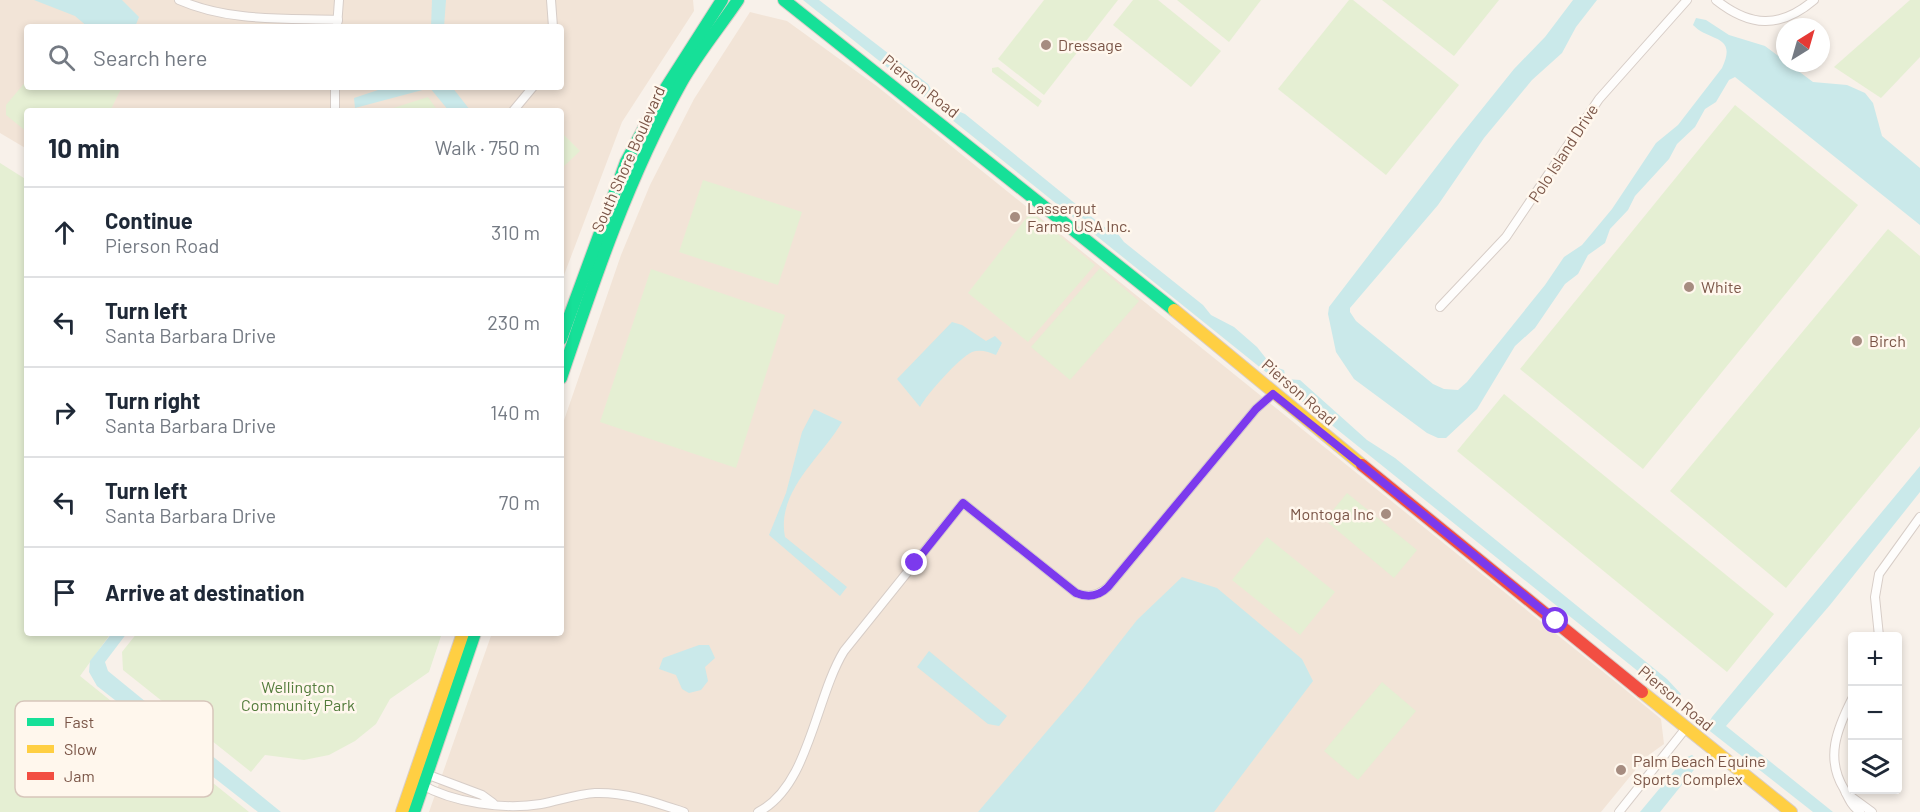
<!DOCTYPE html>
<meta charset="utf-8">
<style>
body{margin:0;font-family:Barlow,sans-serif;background:#f2f2f3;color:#1f2937}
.controls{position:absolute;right:18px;bottom:18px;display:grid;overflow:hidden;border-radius:6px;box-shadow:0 3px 9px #0003}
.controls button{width:54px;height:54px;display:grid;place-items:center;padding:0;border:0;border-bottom:2px solid #e0e1e3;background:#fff;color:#1f2937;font:30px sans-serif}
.compass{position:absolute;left:1776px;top:18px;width:54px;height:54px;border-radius:50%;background:#fff;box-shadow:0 3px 9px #0003;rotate:37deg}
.stop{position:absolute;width:18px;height:18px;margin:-14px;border:4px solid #7c3aed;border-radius:50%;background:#fff}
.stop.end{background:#7c3aed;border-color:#fff;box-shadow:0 2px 6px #0008}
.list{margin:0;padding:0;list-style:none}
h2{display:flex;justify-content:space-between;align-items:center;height:78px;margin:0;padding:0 24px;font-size:26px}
h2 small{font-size:20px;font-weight:400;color:#747a83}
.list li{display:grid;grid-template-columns:39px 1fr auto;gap:18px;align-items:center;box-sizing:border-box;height:90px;padding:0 24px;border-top:2px solid #e0e1e3}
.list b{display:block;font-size:22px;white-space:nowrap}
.list p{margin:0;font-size:20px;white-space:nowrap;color:#747a83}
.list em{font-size:20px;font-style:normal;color:#747a83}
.icon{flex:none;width:33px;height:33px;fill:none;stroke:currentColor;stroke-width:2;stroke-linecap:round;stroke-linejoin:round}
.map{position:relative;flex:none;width:1920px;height:812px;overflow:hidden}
.search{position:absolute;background:#fff;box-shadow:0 3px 9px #0003;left:24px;top:24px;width:540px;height:66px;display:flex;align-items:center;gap:15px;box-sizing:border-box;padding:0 21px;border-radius:6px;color:#747a83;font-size:22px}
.panel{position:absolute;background:#fff;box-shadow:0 3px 9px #0003;left:24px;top:108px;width:540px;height:528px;border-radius:6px}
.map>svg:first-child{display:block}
</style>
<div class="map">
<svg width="1920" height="812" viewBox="0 0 1920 812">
<rect width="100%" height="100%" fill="#f8f1ea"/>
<!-- residential -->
<g fill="#f2e4d7" fill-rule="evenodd">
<path d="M 0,0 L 693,0 L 694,11 L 622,122 L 561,283 L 561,111 L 27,111 L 27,149 L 0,133 ZM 27,27 L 561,27 L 561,87 L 27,87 Z"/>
<polygon points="750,12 787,21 878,87 1622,687 1661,719 1664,744 1646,757 1601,812 429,812 492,633 561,633 561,429 621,255 650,185 694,99"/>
</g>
<!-- green -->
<g fill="#e5efd3">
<polygon points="1044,0 1118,0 1044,95 998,59"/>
<polygon points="1133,0 1158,0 1221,51 1191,87 1113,25"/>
<polygon points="1177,0 1261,0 1229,42"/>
<polygon points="1349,0 1353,0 1459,85 1386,175 1278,89"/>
<polygon points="1382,0 1499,0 1454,56"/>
<polygon points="1910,0 1920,0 1920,57 1881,98 1834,67"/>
<polygon points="998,67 1042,101 1038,107 992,72 992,68"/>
<polygon points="27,80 27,87 122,87 110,111 27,111 27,132 6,115 6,105"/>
<polygon points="428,97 438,111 384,111"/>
<polygon points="1735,105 1858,205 1643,469 1520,369"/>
<polygon points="561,132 580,151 561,169"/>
<polygon points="0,163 27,180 27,633 111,633 80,676 249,812 0,812"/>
<polygon points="703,180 802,212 778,285 679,252"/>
<polygon points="1031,212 1095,265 1028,342 968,293"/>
<polygon points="1888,229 1920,256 1920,427 1786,588 1670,491"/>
<polygon points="1100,268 1139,301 1070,380 1031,347"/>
<polygon points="651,269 785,315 736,468 600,422"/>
<polygon points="1504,394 1774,614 1727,672 1457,451"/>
<polygon points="1347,493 1417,550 1394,578 1325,520"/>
<polygon points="1267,537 1335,592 1300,635 1232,580"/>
<polygon points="137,633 442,633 429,672 390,699 376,724 355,741 329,755 304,760 265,755 251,772 123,670 122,652"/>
<polygon points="1382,682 1416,711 1358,780 1324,751"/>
</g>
<!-- water -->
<g fill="#cae9ea">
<polygon points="34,0 122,0 139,17 135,27 88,27 75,16"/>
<polygon points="432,0 446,0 444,27 431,27"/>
<polygon points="803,0 819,0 928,84 934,94 932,98 927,99"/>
<path d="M 1573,0 L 1597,0 L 1576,27 L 1562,53 L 1532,80 L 1484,138 L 1438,205 L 1350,308 L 1350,312 L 1356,321 L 1433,384 L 1444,389 L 1458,390 L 1467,382 L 1545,285 L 1564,257 L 1582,245 L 1612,209 L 1656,143 L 1678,125 L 1722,68 C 1738,34 1709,42 1693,25 L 1696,18 L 1706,20 L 1729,35 L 1765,46 L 1813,82 L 1847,85 L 1865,93 L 1873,103 L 1882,136 L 1920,168 L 1920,225 L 1735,77 L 1729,80 L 1716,102 L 1705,109 L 1695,127 L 1677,144 L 1669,159 L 1635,196 L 1628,210 L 1610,229 L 1605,243 L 1588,255 L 1578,274 L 1565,284 L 1535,328 L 1515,346 L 1477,409 L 1446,438 L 1438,438 L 1427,433 L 1354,379 L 1336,352 L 1328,314 L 1329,307 L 1457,140 L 1514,69 L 1545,37 Z"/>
<polygon points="387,87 452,87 470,110 449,111 430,88 355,108 354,98"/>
<polygon points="953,109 965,114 1104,227 1118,234 1124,242 1203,305 1211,315 1234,327 1257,347 1272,366 1284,370 1286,379 1300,380 1367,440 1395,458 1667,679 1681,694 1675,701 951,119 950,112"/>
<path d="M 952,322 L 962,325 L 986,341 L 995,336 L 1002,343 L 996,355 C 989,352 980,349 972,352 C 959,358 927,394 920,407 L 897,379 Z"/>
<path d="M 814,409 L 842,422 C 821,458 776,491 785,537 L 847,587 L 840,596 L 769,535 L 786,493 L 802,432 Z"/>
<polygon points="1920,466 1920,492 1830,605 1726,726 1833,812 1813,812 1706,728 1712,717"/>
<polygon points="1182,577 1217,588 1302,659 1313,681 1214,812 978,812 1082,690 1137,620"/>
<polygon points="112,633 127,633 105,662 108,671 281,812 258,812 97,686 89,672 90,661"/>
<polygon points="699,645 709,645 715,658 705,667 708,681 701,690 689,693 682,689 676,675 659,669 663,658"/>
<polygon points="929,651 1007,716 999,726 988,724 917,667"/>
<polygon points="1692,755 1698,760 1697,766 1660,812 1640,812 1685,758"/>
</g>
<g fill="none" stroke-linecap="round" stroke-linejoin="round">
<defs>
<g id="street">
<path d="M 179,0 C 229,22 285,18 338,20"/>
<polyline points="551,0 553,27"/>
<path d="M 1716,0 C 1750,27 1780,29 1814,0"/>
<polyline points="337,27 339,0"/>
<polyline points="335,87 335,111"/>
<polyline points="513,111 533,87"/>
<polyline points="1440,307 1506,237 1599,99 1687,0"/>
<polyline points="1879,636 1875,597 1879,574 1920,517"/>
<path d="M 1852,699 C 1837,729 1825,758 1844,789 C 1849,799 1851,805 1860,812"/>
<polyline points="423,775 426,774 482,795 493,803"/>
<path d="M 420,784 C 454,803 503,810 541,804 C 558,801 577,794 595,793 C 626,792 654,802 684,812"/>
<polyline points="1846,793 1872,812"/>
<path d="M 758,812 C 809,787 815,698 844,651 L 963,503 L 1076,593 C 1088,598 1098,596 1108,587 L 1256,409 L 1273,394"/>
<polyline points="1619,812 1686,728"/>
</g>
<g id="fast">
<polyline points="784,0 1174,310"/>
<polyline points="561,339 626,162 662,94 722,0"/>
<path d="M 561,378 C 595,277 629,176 681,83 C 698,53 719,28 738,0"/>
<polyline points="414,812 475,633"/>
</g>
<g id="slow">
<polyline points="1174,310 1362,465"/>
<polyline points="1642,692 1791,812"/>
<polyline points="402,812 463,633"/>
</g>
<polyline id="jam" points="1362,465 1642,692"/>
</defs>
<!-- street casing -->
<use href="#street" stroke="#d7cdc7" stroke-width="10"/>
<!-- fast casing -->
<use href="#fast" stroke="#d9cec8" stroke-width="14"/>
<!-- slow casing -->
<use href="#slow" stroke="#d9cec8" stroke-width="14"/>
<!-- jam casing -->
<use href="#jam" stroke="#d9cec8" stroke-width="14"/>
<!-- street -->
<use href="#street" stroke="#fefdfc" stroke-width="8"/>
<!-- fast -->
<use href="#fast" stroke="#16e098" stroke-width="12"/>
<!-- slow -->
<use href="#slow" stroke="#ffcf43" stroke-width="12"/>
<!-- jam -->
<use href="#jam" stroke="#f24e42" stroke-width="12"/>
</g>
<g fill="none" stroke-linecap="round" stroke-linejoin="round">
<!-- route -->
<path stroke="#7c3aed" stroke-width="8" d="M 915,563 L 963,503 L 1076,593 C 1088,598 1099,596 1108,587 L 1256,409 L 1273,394 L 1556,621"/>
</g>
<!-- markers -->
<g fill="#a68c80" stroke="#fff7ed" stroke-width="2">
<circle cx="1046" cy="45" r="6"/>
<circle cx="1015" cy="217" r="6"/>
<circle cx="1689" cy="287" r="6"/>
<circle cx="1857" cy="341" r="6"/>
<circle cx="1386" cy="514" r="6"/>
<circle cx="1621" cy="770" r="6"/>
</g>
<g text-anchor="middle" stroke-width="5" stroke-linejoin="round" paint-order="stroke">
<!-- poi labels -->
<g font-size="16" fill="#7a5547" stroke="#fff7ed" text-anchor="start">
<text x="1058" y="51">Dressage</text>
<text x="1027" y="214">Lassergut<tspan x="1027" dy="18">Farms USA Inc.</tspan></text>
<text x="1701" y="293">White</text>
<text x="1869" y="347">Birch</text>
<text x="1374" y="520" text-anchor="end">Montoga Inc</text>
<text x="1633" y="767">Palm Beach Equine<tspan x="1633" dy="18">Sports Complex</tspan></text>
</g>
<!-- street labels -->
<g font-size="16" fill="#7a5547" stroke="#fff7ed">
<text transform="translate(921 86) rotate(38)" y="6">Pierson Road</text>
<text transform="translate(1563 153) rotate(-57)" y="6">Polo Island Drive</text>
<text transform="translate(628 159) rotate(-66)" y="6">South Shore Boulevard</text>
<text transform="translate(1299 392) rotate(41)" y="6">Pierson Road</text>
<text transform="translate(1676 698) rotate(40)" y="6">Pierson Road</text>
</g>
<!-- park labels -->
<g font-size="16" fill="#527b3b" stroke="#fff7ed">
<text x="298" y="693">Wellington<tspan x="298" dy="18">Community Park</tspan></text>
</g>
</g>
<!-- legend -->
<rect x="15" y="701" width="198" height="96" rx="9" fill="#fff7ed" stroke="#d7c6bb" stroke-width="1.5"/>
<rect x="27" y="718" width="27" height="8" fill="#16e098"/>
<rect x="27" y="745" width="27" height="8" fill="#ffcf43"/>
<rect x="27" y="772" width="27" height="8" fill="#f24e42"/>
<g font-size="16" fill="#7a5547">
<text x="64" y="728">Fast</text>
<text x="64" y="755">Slow</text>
<text x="64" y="782">Jam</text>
</g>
</svg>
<div class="controls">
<button>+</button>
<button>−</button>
<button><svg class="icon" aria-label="layers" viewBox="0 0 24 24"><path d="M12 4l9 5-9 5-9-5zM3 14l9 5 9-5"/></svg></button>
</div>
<svg class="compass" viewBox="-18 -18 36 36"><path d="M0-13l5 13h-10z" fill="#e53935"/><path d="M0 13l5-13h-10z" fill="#747a83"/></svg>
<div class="stop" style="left:1556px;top:621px"></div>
<div class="stop end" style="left:915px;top:563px"></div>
<div class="search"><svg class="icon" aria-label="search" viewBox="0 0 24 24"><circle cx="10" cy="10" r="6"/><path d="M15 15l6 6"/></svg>Search here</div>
<section class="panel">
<h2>10 min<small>Walk · 750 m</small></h2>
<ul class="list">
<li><svg class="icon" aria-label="ahead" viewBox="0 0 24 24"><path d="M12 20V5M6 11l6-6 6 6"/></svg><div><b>Continue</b><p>Pierson Road</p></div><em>310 m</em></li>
<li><svg class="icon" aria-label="left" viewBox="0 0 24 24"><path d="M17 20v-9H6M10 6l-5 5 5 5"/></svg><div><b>Turn left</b><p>Santa Barbara Drive</p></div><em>230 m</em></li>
<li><svg class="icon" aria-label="right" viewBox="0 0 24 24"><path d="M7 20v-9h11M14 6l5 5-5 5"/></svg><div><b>Turn right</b><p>Santa Barbara Drive</p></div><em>140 m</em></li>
<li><svg class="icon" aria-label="left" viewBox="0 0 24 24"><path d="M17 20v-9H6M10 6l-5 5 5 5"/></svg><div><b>Turn left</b><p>Santa Barbara Drive</p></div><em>70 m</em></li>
<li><svg class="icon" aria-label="arrive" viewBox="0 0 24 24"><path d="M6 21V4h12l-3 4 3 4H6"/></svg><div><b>Arrive at destination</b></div></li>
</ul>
</section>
</div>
